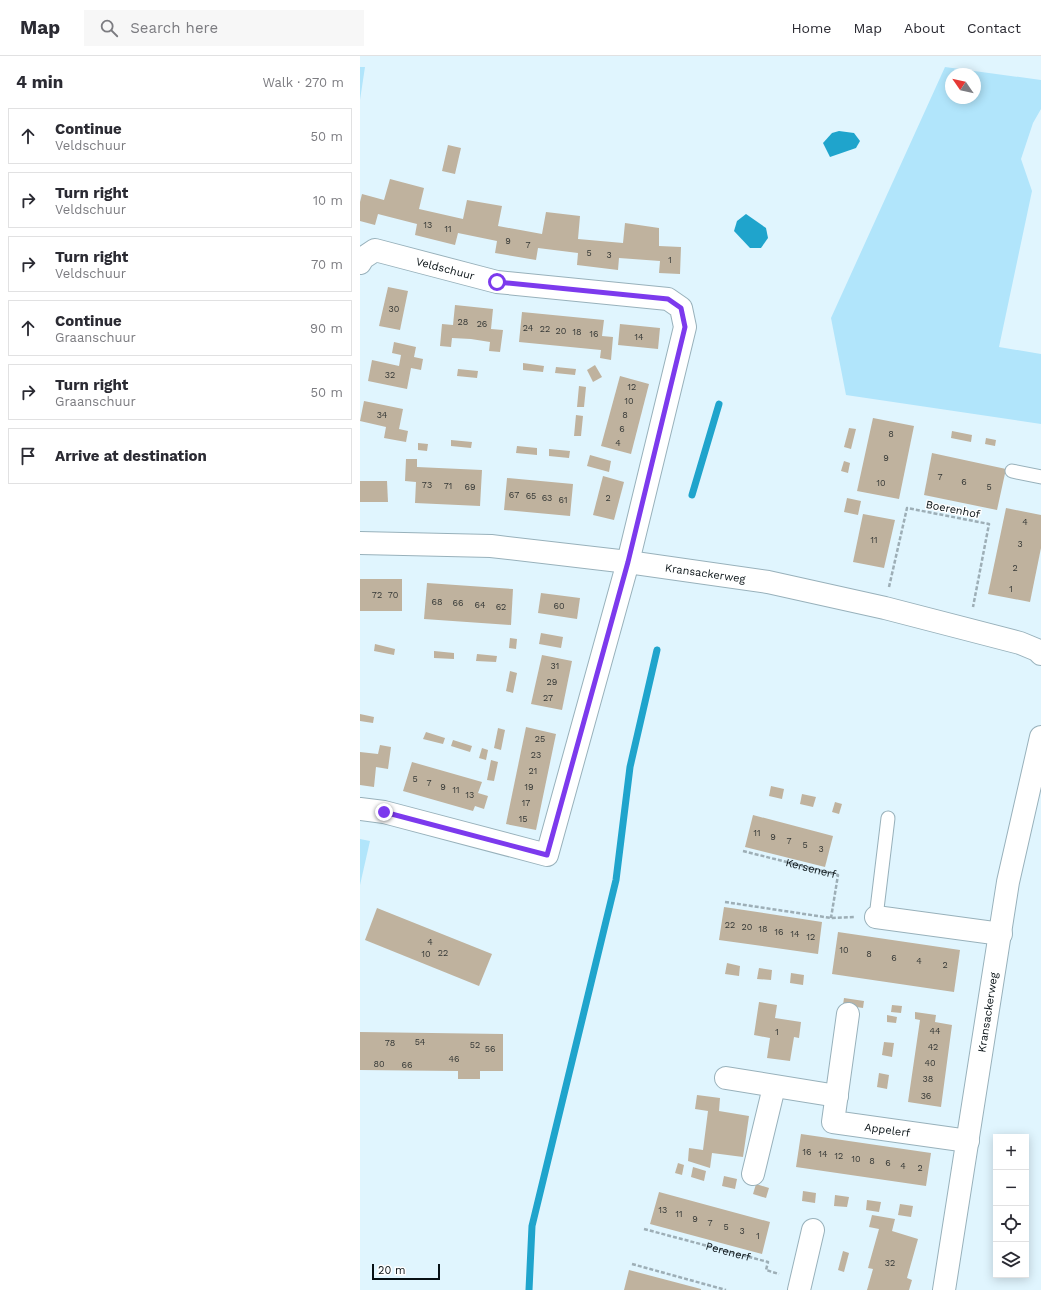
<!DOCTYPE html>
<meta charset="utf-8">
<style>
body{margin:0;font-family:"Work Sans",sans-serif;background:#f7f7f7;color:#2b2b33}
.controls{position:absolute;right:12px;bottom:12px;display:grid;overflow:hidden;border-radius:0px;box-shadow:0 2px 10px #0003}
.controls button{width:36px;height:36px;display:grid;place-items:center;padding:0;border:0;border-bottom:1px solid #e1e1e2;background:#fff;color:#2b2b33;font:20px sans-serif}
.compass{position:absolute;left:585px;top:12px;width:36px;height:36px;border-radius:50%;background:#fff;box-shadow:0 2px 10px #0003;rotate:304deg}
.scale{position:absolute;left:12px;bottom:10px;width:68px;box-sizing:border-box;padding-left:4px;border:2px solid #071014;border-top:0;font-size:11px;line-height:14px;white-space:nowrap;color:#071014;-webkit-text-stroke:3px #fefefe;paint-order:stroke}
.stop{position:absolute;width:12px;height:12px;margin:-9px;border:3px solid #7c3aed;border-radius:50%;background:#fff}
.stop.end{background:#7c3aed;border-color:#fff;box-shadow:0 1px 4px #0008}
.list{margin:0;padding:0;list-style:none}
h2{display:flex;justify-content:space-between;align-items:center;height:52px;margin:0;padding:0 16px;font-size:17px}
h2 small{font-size:13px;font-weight:400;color:#7c7c81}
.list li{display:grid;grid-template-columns:26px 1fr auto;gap:12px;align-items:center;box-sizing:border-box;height:56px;margin:0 8px 8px;padding:0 8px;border:1px solid #e1e1e2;border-radius:0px}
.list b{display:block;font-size:15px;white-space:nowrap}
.list p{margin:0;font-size:13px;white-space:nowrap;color:#7c7c81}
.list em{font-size:13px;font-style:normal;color:#7c7c81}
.icon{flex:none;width:22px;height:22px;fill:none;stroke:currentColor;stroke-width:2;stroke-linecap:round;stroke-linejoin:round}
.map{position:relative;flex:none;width:681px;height:1234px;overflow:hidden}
header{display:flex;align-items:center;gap:24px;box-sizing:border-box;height:56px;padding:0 20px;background:#fff;border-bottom:1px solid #e1e1e2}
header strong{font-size:19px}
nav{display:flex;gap:22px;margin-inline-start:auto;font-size:14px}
.search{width:280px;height:36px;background:#f7f7f7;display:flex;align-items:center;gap:10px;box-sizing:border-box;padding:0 14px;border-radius:0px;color:#7c7c81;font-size:15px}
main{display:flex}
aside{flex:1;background:#fff}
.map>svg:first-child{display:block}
</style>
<header>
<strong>Map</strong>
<div class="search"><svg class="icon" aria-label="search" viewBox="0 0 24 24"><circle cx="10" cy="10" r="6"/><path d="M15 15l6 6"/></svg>Search here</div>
<nav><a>Home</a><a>Map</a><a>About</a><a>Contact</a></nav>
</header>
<main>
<aside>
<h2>4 min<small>Walk · 270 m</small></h2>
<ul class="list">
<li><svg class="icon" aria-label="ahead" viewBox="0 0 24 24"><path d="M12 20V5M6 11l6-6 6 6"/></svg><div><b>Continue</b><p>Veldschuur</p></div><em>50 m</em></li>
<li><svg class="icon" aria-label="right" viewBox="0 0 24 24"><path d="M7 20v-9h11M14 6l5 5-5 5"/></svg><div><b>Turn right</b><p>Veldschuur</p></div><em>10 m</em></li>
<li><svg class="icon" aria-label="right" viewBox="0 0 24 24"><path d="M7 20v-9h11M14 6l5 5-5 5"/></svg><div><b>Turn right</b><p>Veldschuur</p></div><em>70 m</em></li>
<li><svg class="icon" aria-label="ahead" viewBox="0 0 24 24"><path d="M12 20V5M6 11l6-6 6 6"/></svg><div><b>Continue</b><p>Graanschuur</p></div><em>90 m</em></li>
<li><svg class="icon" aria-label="right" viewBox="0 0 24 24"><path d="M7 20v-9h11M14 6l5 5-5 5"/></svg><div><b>Turn right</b><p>Graanschuur</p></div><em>50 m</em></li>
<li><svg class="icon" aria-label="arrive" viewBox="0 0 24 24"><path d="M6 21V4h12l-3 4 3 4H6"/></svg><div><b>Arrive at destination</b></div></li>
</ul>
</aside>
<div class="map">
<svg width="681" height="1234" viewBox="0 0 681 1234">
<rect width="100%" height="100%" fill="#e0f5fe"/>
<!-- green -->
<g fill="#b1e5fb" fill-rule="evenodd">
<polygon points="0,11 5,11 0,44"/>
<path d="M 585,11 L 681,24 L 681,53 L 673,67 L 661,103 L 672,135 L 639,291 L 681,298 L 681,368 L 486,339 L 471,262 ZM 591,18 L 615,18 L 615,42 L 591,42 Z"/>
<polygon points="0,783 10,785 0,829"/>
</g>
<!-- water -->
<g fill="#1fa4cc">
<polygon points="479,75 494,77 500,85 496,92 470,101 463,87 472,77"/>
<polygon points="386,158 406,172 408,182 401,192 390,192 374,175 377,165"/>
</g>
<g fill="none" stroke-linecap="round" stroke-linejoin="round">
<!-- stream -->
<g stroke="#1fa4cc" stroke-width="7">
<polyline points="332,439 359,348"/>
<polyline points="169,1234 172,1170 256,824 270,711 297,594"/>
</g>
</g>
<!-- building -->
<g fill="#bfb29e">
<polygon points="88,89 101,92 95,118 82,115"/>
<polygon points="30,123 64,132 59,153 103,163 107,144 142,150 138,170 182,178 186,156 220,160 218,183 263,187 265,167 299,172 299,190 321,191 320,218 299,217 300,205 259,202 258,214 217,209 218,197 178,192 176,204 135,197 137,185 98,177 95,189 55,179 57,168 18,158 15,169 0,165 0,146 2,138 24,144"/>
<polygon points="28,231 48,235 40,274 19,270"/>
<polygon points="95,249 133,253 131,273 143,274 140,296 129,295 130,286 111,283 92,282 91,291 80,290 82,268 93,269"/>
<polygon points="162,256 244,264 242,280 253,281 251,304 240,302 241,294 159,286"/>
<polygon points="260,268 300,272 298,293 258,289"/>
<polygon points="34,286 56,291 54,301 63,303 61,314 51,312 47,333 8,325 12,304 39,310 41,299 32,297"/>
<polygon points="163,307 184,310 183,316 163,314"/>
<polygon points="235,309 242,321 233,326 227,314"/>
<polygon points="196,311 216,313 215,319 195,317"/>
<polygon points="98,313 118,315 117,322 97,320"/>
<polygon points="260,320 289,328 271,398 241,390"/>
<polygon points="219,330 226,331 224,351 217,351"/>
<polygon points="4,345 43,353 39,373 48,375 46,386 24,382 26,371 0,365"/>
<polygon points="216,359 223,360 221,380 214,380"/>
<polygon points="513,362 554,370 539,443 497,435"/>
<polygon points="489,372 496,373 491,393 484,391"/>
<polygon points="592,375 612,379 611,386 591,382"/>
<polygon points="626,382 636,384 635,390 625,388"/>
<polygon points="91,384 112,386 111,392 91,390"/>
<polygon points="58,387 68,388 67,395 58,394"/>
<polygon points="157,390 177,392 177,399 156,397"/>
<polygon points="189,393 210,395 209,402 189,400"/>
<polygon points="572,397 646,413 637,454 564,439"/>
<polygon points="230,399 251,405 249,416 227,410"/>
<polygon points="46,403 57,403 57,411 122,414 120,450 55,447 56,426 45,425"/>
<polygon points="484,405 490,407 488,417 481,415"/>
<polygon points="243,420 264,426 254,464 233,459"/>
<polygon points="147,422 213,428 210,460 144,454"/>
<polygon points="0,425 27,425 28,446 0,446"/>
<polygon points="487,442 501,445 498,459 484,456"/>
<polygon points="646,452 681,459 681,492 670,546 628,538"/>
<polygon points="503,458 535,464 524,512 493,506"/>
<rect x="0" y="523" width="42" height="32"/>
<polygon points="67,527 153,533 151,569 64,563"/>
<polygon points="181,537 220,542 217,563 178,557"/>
<polygon points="181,577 203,581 201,592 179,588"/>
<polygon points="150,582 157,583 156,593 149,592"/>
<polygon points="15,588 35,593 34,599 14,595"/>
<polygon points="74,595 94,597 94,603 74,602"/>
<polygon points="117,598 137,600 136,606 116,605"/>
<polygon points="182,599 212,605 202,654 171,648"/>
<polygon points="150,615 157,617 153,637 146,635"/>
<polygon points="0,658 14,661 13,667 0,665"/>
<polygon points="166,671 196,678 176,774 146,768"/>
<polygon points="138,672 145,674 141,694 134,692"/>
<polygon points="66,676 85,682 83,688 63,683"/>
<polygon points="93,684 112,690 110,696 91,690"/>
<polygon points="20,689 31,691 28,713 16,711 14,731 0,729 0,696 18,698"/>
<polygon points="122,692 128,694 126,704 119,702"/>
<polygon points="131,704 138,706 134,725 127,724"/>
<polygon points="52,706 122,726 118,737 128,740 124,753 115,750 113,755 43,735"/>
<polygon points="411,730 424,733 422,743 409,740"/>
<polygon points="442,738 456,741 453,751 440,748"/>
<polygon points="475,746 482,748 479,758 472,756"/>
<polygon points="393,759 473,780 465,811 385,791"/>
<polygon points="364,851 462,866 458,898 359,884"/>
<polygon points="17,852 132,898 119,930 5,884"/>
<polygon points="478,876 600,894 594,936 472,918"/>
<polygon points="367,907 380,910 379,920 365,918"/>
<polygon points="399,912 412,914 411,924 397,923"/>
<polygon points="431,917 444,919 443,929 430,927"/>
<polygon points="484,942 504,945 503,952 483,949"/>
<polygon points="399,946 417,949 415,962 441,966 439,982 434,981 430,1005 407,1002 410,982 394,979"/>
<polygon points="532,949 542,950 541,957 531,956"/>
<polygon points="555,956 576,959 575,966 592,969 581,1051 548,1046 560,964 555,963"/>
<polygon points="527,959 537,961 536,967 527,966"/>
<polygon points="0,976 143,978 143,1015 120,1015 120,1023 98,1023 98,1015 0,1014"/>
<polygon points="524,986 534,987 532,1001 522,999"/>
<polygon points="519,1017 529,1019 527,1033 517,1031"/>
<polygon points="337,1039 360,1042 359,1055 389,1060 383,1101 352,1097 350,1112 328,1105 329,1092 343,1094 348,1055 335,1053"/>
<polygon points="441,1078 571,1097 566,1130 436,1111"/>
<polygon points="318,1107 324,1109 322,1119 315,1117"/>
<polygon points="333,1111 346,1115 344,1125 331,1121"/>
<polygon points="364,1120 377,1123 375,1133 362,1130"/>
<polygon points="396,1128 409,1132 406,1142 393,1138"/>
<polygon points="443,1135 456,1137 455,1147 442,1145"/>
<polygon points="299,1136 410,1166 402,1198 290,1168"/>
<polygon points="475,1139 489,1141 487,1151 474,1150"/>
<polygon points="507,1144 521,1146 519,1156 506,1154"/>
<polygon points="540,1148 553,1150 551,1161 538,1159"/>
<polygon points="512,1159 535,1163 532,1175 558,1183 547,1222 552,1224 549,1234 507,1234 513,1213 508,1212 519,1173 509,1171"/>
<polygon points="483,1195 489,1197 484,1216 478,1214"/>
<polygon points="269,1214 341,1233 341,1234 264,1234"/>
</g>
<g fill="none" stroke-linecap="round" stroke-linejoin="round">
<defs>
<g id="service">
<polyline points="652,415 681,421"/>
<polyline points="516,861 528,762"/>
</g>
<g id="minor">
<path id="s3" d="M 0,207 L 3,202 L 15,194 L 137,226 L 308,243 L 321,252 L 325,271 L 268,506 L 187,799 L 24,756 L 0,753"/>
<path id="s4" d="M 0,487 L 131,490 L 268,506 L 408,526 L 525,552 L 660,587 L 677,594 L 681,598"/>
<polyline points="516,861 641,878"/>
<path id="s5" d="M 488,958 L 473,1066 L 608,1085"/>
<polyline points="366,1022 477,1040"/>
<polyline points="393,1118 414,1031"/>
<polyline points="439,1234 453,1174"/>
<path id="s6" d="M 584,1234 L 648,826 L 681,681"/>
</g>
</defs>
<!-- service casing -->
<use href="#service" stroke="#98b1bb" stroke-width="15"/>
<!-- minor casing -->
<use href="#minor" stroke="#98b1bb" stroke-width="24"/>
<!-- path -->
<g stroke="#9daeb6" stroke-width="2.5" stroke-dasharray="4 2" stroke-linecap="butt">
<polyline points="529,531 547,452 629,468 613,551"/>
<path id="s1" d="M 383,795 L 478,819 L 471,862"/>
<polyline points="365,846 471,862 495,861"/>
<path id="s2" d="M 284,1173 L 408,1206 L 406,1214 L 419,1218"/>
<polyline points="272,1208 366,1234"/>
</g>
<!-- service -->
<use href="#service" stroke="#fff" stroke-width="13"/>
<!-- minor -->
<use href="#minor" stroke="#fff" stroke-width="22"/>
</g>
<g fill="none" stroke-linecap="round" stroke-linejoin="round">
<!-- route -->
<polyline stroke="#7c3aed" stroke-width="5" points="24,756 187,799 268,506 325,271 321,252 308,243 137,226"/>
</g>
<g text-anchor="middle" stroke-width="3" stroke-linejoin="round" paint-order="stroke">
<!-- number labels -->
<g font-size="9" fill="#353836">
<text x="68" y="172">13</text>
<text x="88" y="176">11</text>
<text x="148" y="188">9</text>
<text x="168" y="192">7</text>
<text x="229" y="200">5</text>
<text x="249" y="202">3</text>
<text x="310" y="207">1</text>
<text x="34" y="256">30</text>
<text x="103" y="269">28</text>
<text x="122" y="271">26</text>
<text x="168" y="275">24</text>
<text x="185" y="276">22</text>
<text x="201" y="278">20</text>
<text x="217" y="279">18</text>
<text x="234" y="281">16</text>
<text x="279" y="284">14</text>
<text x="30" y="322">32</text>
<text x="272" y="334">12</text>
<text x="269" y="348">10</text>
<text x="22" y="362">34</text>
<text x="265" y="362">8</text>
<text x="262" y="376">6</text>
<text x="531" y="381">8</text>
<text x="258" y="390">4</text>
<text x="526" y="405">9</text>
<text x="580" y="424">7</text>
<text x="604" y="429">6</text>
<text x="521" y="430">10</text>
<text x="67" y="432">73</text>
<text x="88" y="433">71</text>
<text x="110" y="434">69</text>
<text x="629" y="434">5</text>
<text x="154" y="442">67</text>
<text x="171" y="443">65</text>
<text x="187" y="445">63</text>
<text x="248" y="445">2</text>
<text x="203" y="447">61</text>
<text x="665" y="469">4</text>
<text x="514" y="487">11</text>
<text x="660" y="491">3</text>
<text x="655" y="515">2</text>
<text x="651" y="536">1</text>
<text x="17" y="542">72</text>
<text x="33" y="542">70</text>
<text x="77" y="549">68</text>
<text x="98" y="550">66</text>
<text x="120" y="552">64</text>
<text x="199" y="553">60</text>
<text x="141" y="554">62</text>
<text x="195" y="613">31</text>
<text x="192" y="629">29</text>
<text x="188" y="645">27</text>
<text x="180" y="686">25</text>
<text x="176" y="702">23</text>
<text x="173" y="718">21</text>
<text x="55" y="726">5</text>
<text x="69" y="730">7</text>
<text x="83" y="734">9</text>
<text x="169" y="734">19</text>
<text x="96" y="737">11</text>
<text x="110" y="742">13</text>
<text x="166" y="750">17</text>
<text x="163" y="766">15</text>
<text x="397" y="780">11</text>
<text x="413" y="784">9</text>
<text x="429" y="788">7</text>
<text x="445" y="792">5</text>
<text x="461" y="796">3</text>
<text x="370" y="872">22</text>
<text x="387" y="874">20</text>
<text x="403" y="876">18</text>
<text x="419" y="879">16</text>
<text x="435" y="881">14</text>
<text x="451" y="884">12</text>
<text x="70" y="889">4</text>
<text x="484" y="897">10</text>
<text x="83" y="900">22</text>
<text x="66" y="901">10</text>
<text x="509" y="901">8</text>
<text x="534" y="905">6</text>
<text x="559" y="908">4</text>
<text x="585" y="912">2</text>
<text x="575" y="978">44</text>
<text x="417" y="979">1</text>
<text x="60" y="989">54</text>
<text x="30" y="990">78</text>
<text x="115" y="992">52</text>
<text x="573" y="994">42</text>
<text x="130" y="996">56</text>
<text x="94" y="1006">46</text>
<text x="570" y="1010">40</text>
<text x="19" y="1011">80</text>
<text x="47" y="1012">66</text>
<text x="568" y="1026">38</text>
<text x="566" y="1043">36</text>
<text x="447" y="1099">16</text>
<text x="463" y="1101">14</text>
<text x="479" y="1103">12</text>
<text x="496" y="1106">10</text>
<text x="512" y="1108">8</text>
<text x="528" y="1110">6</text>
<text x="543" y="1113">4</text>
<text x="560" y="1115">2</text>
<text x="303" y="1157">13</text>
<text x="319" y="1161">11</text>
<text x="335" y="1166">9</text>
<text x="350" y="1170">7</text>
<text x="366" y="1174">5</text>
<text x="382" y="1178">3</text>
<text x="398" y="1183">1</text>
<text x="530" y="1210">32</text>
</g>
<!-- street labels -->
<g font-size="11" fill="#071014" stroke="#fefefe">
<text dy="4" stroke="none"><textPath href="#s3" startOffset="93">Veldschuur</textPath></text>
<text transform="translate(593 453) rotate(11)" y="4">Boerenhof</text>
<text dy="4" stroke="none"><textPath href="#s4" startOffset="347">Kransackerweg</textPath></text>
<text dy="4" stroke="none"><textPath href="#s1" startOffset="70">Kersenerf</textPath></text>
<text dy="4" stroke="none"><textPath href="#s6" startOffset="281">Kransackerweg</textPath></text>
<text dy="4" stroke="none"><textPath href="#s5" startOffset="164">Appelerf</textPath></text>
<text dy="4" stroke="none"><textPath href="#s2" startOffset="87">Perenerf</textPath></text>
</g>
</g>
</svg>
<div class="controls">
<button>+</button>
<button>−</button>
<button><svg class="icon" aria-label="locate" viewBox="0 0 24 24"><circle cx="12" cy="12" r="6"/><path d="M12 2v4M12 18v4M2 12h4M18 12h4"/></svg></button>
<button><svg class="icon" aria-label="layers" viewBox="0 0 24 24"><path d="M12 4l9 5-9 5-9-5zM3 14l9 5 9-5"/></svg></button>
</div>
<svg class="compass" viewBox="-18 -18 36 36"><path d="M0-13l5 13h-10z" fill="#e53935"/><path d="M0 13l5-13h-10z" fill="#7c7c81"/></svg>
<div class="scale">20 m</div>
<div class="stop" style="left:137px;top:226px"></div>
<div class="stop end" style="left:24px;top:756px"></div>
</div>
</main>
